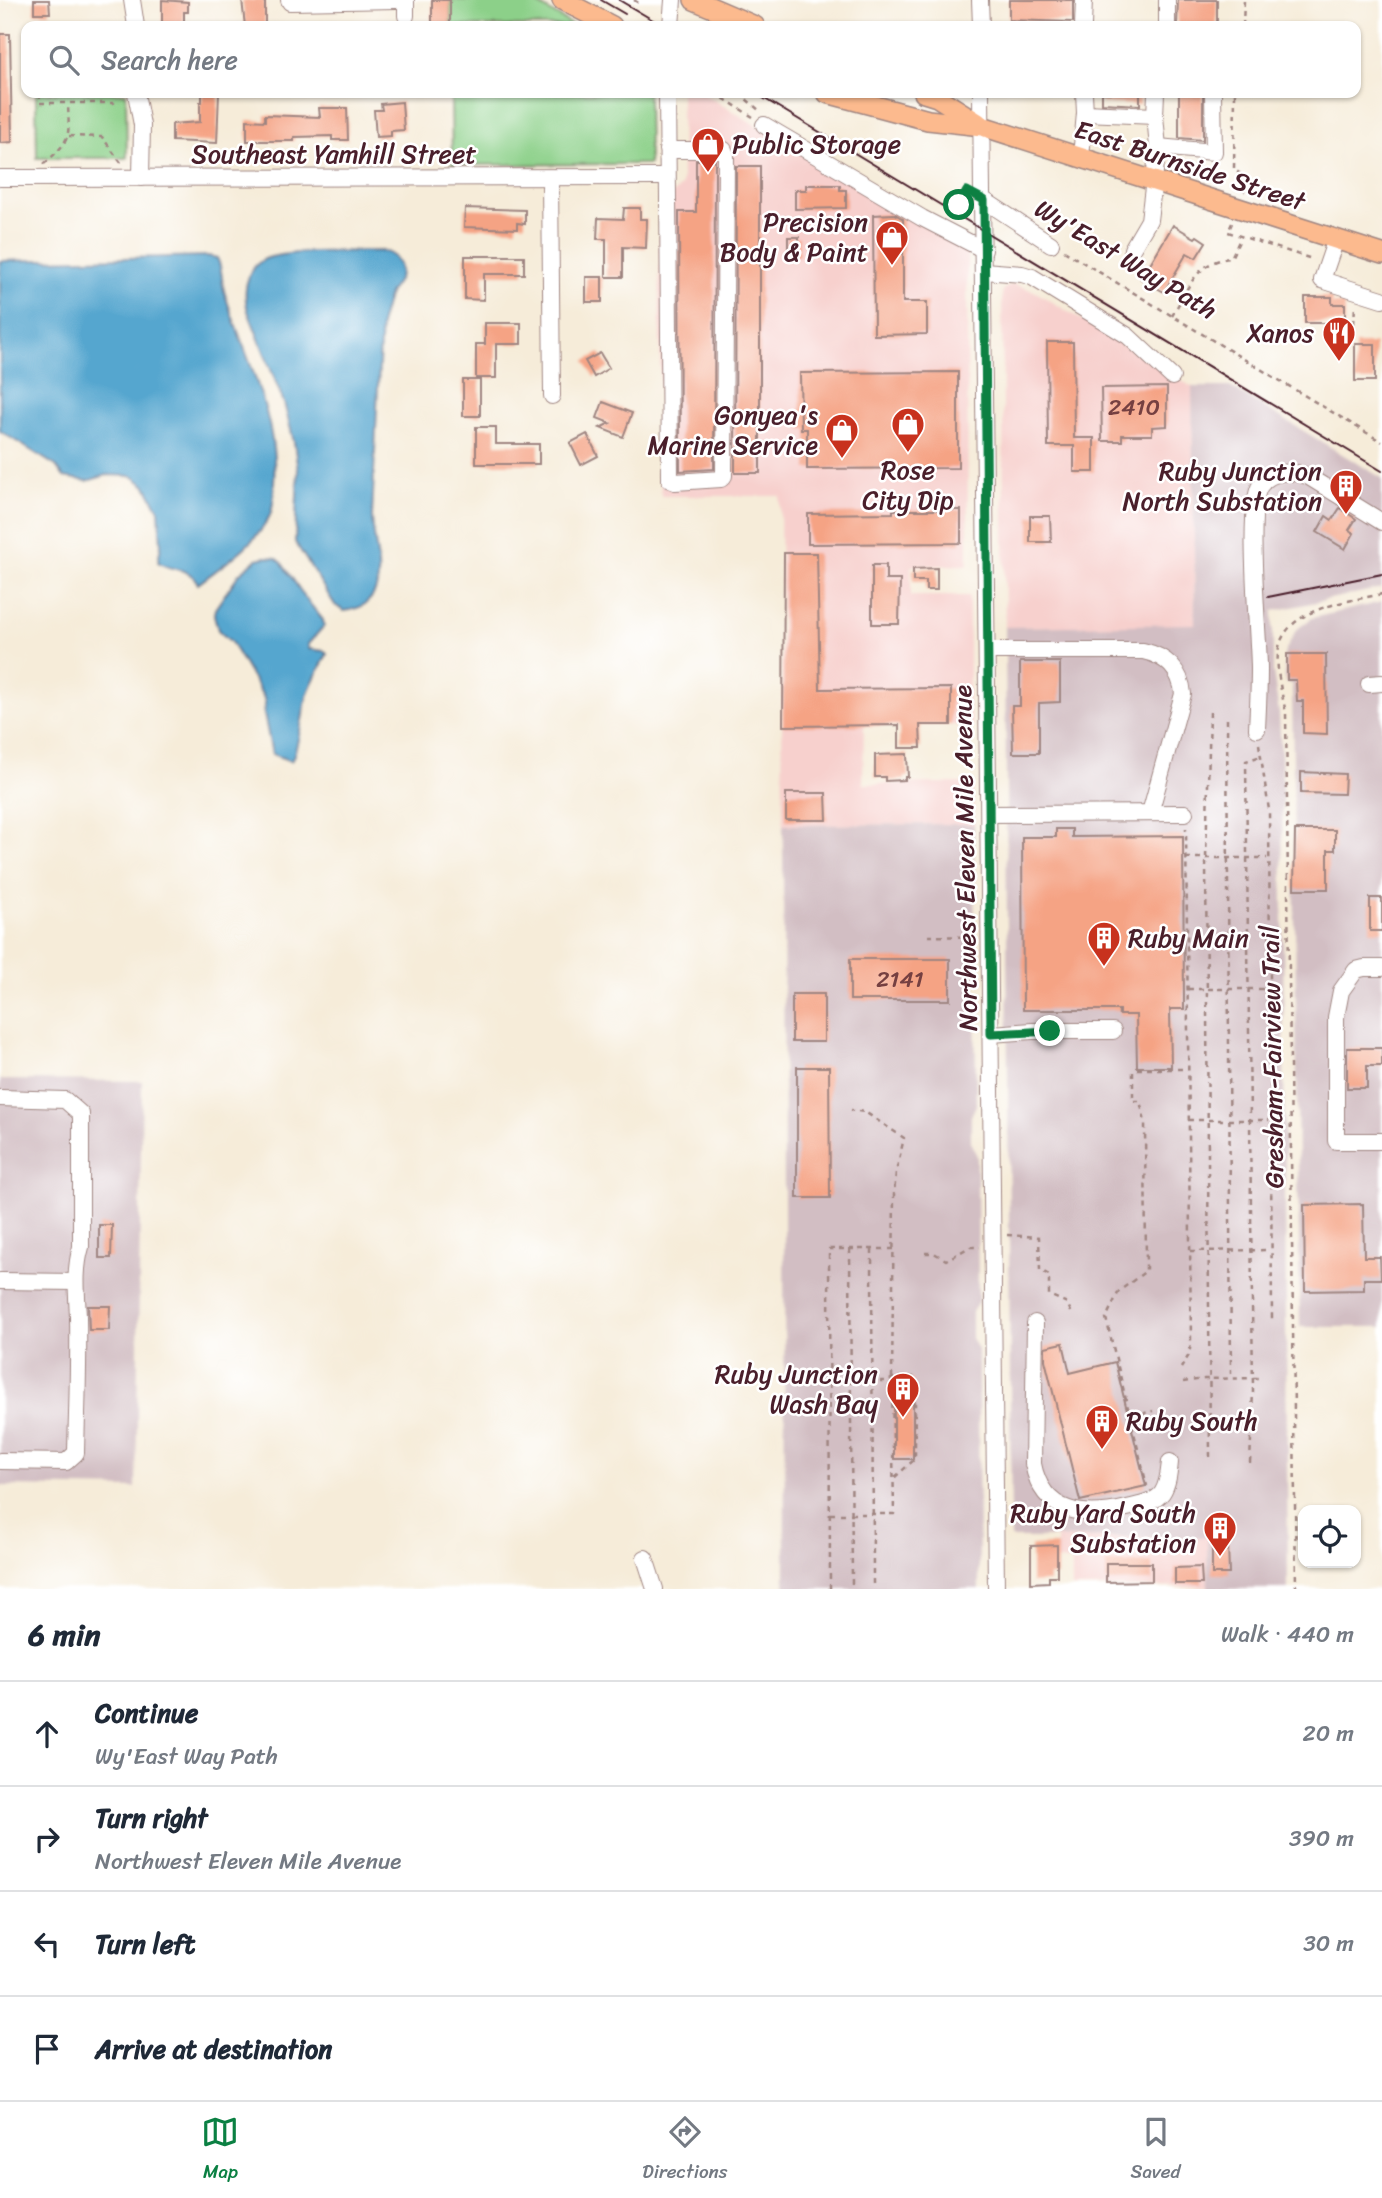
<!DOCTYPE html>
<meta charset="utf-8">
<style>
body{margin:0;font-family:Sriracha,sans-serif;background:#f6f6f7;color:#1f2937}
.controls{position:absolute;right:21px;bottom:21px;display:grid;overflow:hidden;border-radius:14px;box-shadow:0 2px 5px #0004}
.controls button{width:63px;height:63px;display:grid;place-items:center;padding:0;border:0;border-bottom:2px solid #e0e1e3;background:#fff;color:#1f2937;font:35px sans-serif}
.stop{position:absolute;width:21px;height:21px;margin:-16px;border:5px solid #0b8043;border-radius:50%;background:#fff}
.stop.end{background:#0b8043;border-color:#fff;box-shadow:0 2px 7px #0008}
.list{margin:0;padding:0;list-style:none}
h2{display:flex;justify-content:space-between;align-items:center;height:91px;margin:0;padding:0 28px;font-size:30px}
h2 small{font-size:23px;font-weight:400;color:#747a83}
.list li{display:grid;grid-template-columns:46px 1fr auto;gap:21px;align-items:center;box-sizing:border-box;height:105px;padding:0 28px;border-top:2px solid #e0e1e3}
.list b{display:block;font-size:26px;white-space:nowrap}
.list p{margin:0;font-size:23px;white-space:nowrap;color:#747a83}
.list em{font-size:23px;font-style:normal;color:#747a83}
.icon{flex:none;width:38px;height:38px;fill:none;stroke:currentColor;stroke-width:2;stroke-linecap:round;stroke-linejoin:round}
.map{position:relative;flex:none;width:1382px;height:1589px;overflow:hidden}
.search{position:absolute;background:#fff;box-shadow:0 2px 5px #0004;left:21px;right:21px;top:21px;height:77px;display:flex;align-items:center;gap:18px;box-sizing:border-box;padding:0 24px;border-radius:14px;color:#747a83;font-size:26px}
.sheet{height:511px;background:#fff}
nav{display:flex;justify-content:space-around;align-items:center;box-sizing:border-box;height:98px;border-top:2px solid #e0e1e3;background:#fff;font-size:19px;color:#747a83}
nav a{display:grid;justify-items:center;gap:4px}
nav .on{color:#0b8043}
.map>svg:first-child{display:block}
</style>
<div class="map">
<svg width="1382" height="1589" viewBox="0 0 1382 1589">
<rect width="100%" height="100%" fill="#fff"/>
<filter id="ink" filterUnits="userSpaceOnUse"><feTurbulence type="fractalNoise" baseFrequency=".0143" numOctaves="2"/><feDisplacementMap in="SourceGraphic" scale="14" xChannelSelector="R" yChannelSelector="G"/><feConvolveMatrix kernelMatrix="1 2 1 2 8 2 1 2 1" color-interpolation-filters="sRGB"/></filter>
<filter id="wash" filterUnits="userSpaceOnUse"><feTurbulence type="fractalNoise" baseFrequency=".00686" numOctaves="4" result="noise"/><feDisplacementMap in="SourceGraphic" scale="28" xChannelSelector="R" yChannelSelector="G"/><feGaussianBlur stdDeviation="1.57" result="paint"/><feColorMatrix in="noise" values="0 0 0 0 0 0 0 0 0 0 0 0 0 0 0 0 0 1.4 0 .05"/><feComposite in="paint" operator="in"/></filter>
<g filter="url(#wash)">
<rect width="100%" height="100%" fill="#f6ecd9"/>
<!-- built -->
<g fill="#f7d0cd">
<polygon points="681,93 702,93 967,251 968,565 911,566 911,596 969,596 969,709 973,725 864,726 863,784 973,783 974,824 783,825 780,496 661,496 659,198 674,193 682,185"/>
<polygon points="1013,284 1034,291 1192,387 1195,625 1005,627 1002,294 1004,289"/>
<polygon points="1207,1537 1208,1587 1072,1588 1072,1561 1057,1561 1057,1538"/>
</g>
<!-- industrial -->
<g fill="#d2bec3">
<polygon points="1192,387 1230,387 1382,478 1382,588 1273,611 1273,672 1279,713 1282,774 1288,1589 1208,1589 1207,1537 1011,1538 1005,627 1195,624"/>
<polygon points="1382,602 1382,1327 1300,1327 1292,684 1285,683 1284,654 1296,630 1312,618"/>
<polygon points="974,824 976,1105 971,1116 971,1144 977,1156 978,1302 972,1312 972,1339 978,1349 979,1589 785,1589 783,825"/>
<polygon points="0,1080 142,1081 136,1488 0,1486"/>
</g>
<!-- green -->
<g fill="#8cd089" stroke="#6b785a" stroke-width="2">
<polygon points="450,0 531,0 574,26 451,26"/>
<polygon points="36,93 126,93 127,158 37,158"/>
<polygon points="451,93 648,93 649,164 452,165"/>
</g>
<!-- water -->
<g fill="#54a6cf" stroke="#4f627d" stroke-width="2">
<path d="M 382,251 C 396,253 404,267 398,280 C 396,285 391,289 389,294 C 386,302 384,312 381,321 L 372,517 C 373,549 397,605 344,611 L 335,605 L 295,542 L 298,471 L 294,442 L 284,403 L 248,311 C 243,294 245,272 261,261 C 278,249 358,252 382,251 Z"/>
<path d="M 208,256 L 217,258 C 223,269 221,282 225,294 C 244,356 279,417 274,483 C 274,493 274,506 270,515 C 259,542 220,567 198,584 C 190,566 171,572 158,562 L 161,545 L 159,510 L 146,486 L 132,476 L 107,475 L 87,481 L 64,477 L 56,466 L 0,431 L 0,261 Z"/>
<path d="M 266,557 L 276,558 L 281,562 L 306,599 L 323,620 L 324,626 L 308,644 L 309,649 L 324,651 L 327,654 C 321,667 313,679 308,693 C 303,708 298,752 291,761 L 272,754 L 264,714 L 265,702 L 263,696 L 231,642 L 218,630 L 214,615 L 215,609 L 239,574 L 257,559 Z"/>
</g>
<g id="blocks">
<!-- building -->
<g fill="#f5a384">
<polygon points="34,0 49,0 50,13 34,13"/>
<polygon points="162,0 188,2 188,12 184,12 184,25 162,26"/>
<polygon points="242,0 265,0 265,26 245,26"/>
<rect x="432" y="0" width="18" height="26"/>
<polygon points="1009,0 1073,0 1073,22 1009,20"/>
<polygon points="1178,0 1217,0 1217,26 1177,26"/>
<polygon points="0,34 10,34 12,142 0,143"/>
<polygon points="204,93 219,93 217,143 172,141 172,124 200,122 200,102 202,102 202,94"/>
<polygon points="1102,93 1140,93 1140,105 1102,103"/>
<polygon points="1179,93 1203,93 1203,140 1179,138"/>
<polygon points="402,102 404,130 391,131 391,136 376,137 374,110 382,110 381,104"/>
<polygon points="319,108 347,108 348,140 332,140 332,136 294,137 294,141 247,141 247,120 265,121 265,115 320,117"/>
<polygon points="696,160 715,160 714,469 680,471 679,212 696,212"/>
<polygon points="736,166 760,166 760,473 735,473"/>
<polygon points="806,185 840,185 840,190 846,190 846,208 795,209 795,190 806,190"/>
<polygon points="465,208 525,210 525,224 517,223 517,229 464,227"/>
<polygon points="624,208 640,208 640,219 647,219 646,248 623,247 623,277 606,277 606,239 597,239 598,218 623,219"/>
<polygon points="895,214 903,219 903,302 927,302 927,334 874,335 873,215"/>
<polygon points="1173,225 1195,238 1197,236 1206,242 1196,258 1187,253 1164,292 1141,279"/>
<rect x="788" y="237" width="11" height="19"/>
<polygon points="465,256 524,256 524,274 484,274 484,300 465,299"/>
<rect x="586" y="277" width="16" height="25"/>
<polygon points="1305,297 1332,297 1332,304 1345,304 1345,323 1305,323"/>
<polygon points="485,323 521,323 521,344 496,344 496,378 476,378 476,344 485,344"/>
<polygon points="1047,342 1073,342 1074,438 1094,438 1094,472 1074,472 1074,446 1048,446"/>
<rect x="1355" y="344" width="20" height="37"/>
<polygon points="600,353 609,368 594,377 585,361"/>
<polygon points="958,372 958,468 807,469 807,429 801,429 800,373"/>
<rect x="463" y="380" width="17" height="36"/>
<polygon points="1167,387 1167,426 1152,427 1152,435 1122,435 1122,441 1102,441 1101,388"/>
<polygon points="603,402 632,413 623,437 600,428 610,423 597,418"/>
<polygon points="476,427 496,427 496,444 539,444 539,464 476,464"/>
<polygon points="587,434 598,456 581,465 570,443"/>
<polygon points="1340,508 1356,519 1349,530 1354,533 1345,549 1317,532 1326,516 1332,520"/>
<polygon points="893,510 961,510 961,543 808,544 808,514 893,513"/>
<polygon points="1030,516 1050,516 1051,542 1030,542"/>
<polygon points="784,553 817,553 820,689 951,688 951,725 920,725 921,748 899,748 899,725 783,726"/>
<polygon points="872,565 886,565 886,580 900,580 899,624 872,624"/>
<polygon points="937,568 937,590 926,590 926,581 913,581 913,569"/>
<polygon points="1287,654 1326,654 1327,734 1303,733 1303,701 1297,701 1296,680 1287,680"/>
<polygon points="1020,662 1060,662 1060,702 1039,703 1039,753 1013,753 1012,706 1020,706"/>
<polygon points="907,754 908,777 905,777 905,780 885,781 885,777 875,777 875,755"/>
<polygon points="1301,772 1345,774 1344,794 1301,793"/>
<polygon points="786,793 826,793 827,820 786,820"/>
<polygon points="1056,829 1072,829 1072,837 1183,836 1184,1009 1170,1009 1171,1067 1137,1067 1136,1015 1120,1015 1120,1010 1023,1010 1022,837 1056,837"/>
<polygon points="1295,830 1335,830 1335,850 1328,850 1328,889 1294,889"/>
<rect x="1370" y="898" width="12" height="33"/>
<rect x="850" y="959" width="100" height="41"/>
<rect x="792" y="994" width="32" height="48"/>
<polygon points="1347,1048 1382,1048 1382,1066 1367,1066 1367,1088 1347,1088"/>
<polygon points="797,1067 829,1067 830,1198 797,1198"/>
<polygon points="1363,1204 1364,1257 1380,1257 1381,1279 1364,1279 1364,1290 1305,1291 1304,1205"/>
<polygon points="99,1225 112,1225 111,1258 99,1258"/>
<polygon points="88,1306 110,1306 109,1330 89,1330"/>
<polygon points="1063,1343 1070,1373 1115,1362 1146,1486 1080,1501 1045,1360 1045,1347"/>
<rect x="894" y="1380" width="19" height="79"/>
<polygon points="1212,1543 1228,1543 1229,1574 1212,1574"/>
<polygon points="1057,1545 1057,1576 1049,1576 1049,1582 1031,1583 1031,1546"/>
<polygon points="1106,1563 1152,1563 1152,1581 1106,1582"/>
<polygon points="1201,1567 1202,1584 1175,1584 1175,1568"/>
</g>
</g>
</g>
<g filter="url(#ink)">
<use href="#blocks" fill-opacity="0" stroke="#a08682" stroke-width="2"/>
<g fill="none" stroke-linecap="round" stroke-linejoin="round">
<defs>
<g id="minor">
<polyline points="132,0 136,26"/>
<polyline points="289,0 290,2 397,0"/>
<polyline points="406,0 406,16"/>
<polyline points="980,0 981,26"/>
<polyline points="1167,0 1167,26"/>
<polyline points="671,26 673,0"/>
<polyline points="1083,26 1084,0"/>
<polyline points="136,93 142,125 141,178"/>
<path d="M 667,93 C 668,222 670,351 670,480 L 675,482 L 721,479 L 724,476 L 726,155 L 724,150 L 667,150"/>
<polyline points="981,93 996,1589"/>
<polyline points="1085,113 1155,116"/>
<polyline points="764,125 922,218 984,250"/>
<polyline points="1158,147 1214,152 1213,93"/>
<polyline points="1081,157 1085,113 1084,93"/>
<polyline points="0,178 667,177"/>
<polyline points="550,178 552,396"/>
<polyline points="984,200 1051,244"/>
<polyline points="1336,239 1322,280 1382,299"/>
<polyline points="1132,249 1149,220 1158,147 1155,116 1156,93"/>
<polyline points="984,271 1022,274 1032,277 1128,336 1172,377"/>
<path d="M 988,651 L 1143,651 C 1166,656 1181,670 1183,694 L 1150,813"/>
<polyline points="1369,684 1382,683"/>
<path d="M 1257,729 C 1258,709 1259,689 1259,669 C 1259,637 1246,507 1260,486 C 1271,470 1293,470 1309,477 L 1382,522"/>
<polyline points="989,814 1185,813"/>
<polyline points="1382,968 1364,968 1356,970 1341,991 1336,1017 1336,1141 1382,1141"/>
<polyline points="991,1034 1032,1031 1113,1031"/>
<path d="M 0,1098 L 65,1100 L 81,1114 L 81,1247 C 74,1271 77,1293 78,1317 C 79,1362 77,1408 76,1453 L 66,1462 L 0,1461"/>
<polyline points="0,1281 76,1282"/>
<path d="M 1035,1323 L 1033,1464 C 1043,1515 1085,1518 1127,1508 C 1139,1505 1154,1503 1162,1493 C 1168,1484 1169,1472 1170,1462"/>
<polyline points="645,1558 655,1589"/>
</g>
<g id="major">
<polyline points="562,0 612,26"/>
<polyline points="694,0 755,26"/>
<polyline points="827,93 928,120 982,126 1382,254"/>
<polyline points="924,93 937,97 978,123"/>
</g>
</defs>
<!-- minor casing -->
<use href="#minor" stroke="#a08682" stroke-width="18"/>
<!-- major casing -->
<use href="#major" stroke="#a08682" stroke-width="22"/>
<!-- path -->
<g stroke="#a08682" stroke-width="2.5" stroke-dasharray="5 5" stroke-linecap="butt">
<polyline points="634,0 640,4"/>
<polyline points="695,26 695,25"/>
<polyline points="1243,26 1244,0"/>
<polyline points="40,93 40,103 114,103 115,93"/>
<polyline points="51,93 52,103"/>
<polyline points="715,93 753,117"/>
<polyline points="739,93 760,111"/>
<polyline points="1235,93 1234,169 1243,176 1247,183 1243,194"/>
<polyline points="69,136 102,137 122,164"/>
<path d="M 44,164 C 72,139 69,138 68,103"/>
<polyline points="952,215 964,193 968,192"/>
<polyline points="1232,223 1228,232 1312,259"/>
<polyline points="1064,251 1382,442"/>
<path d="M 1172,316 C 1188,289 1196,261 1231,258 L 1241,237"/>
<polyline points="1354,324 1355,305"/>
<polyline points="1210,712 1206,858 1210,1460"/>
<polyline points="1227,719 1231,1379"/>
<polyline points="1259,744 1269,810 1272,1321"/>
<polyline points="1186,858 1267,858"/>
<polyline points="928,936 974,937"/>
<polyline points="1188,989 1269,989"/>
<polyline points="1119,1010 1119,1015"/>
<polyline points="1137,1069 1188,1069"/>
<polyline points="1133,1072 1133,1101 1140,1101 1145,1122 1146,1271 1119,1291 1106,1318 1147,1486"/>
<polyline points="1188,1120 1269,1120"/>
<polyline points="1007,1235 1039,1237 1040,1270 1049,1275 1049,1295 1067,1303 1072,1314"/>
<polyline points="850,1249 852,1589"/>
<polyline points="872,1249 873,1589"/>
<polyline points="1190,1251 1270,1250"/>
<polyline points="925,1253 934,1253 946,1260 970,1247 980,1247"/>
<polyline points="1181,1368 1189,1355 1191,1343 1186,828"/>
<polyline points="830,1381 887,1381 896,1377 915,1377 915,1459 894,1478"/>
<polyline points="1183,1382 1204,1379 1259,1378"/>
<polyline points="1132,1416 1153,1411"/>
<polyline points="1250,1463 1253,1391 1246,761 1261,756"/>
<polyline points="830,1514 894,1514 892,1379 894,1194 896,1172 904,1138 865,1112 851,1110"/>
<polyline points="830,1589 829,1249 894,1249"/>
<path d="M 1296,1589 L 1286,713 C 1282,694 1276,672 1278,653 C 1283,607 1348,602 1382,594"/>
</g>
<!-- minor -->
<use href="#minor" stroke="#fff" stroke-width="16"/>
<!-- major -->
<use href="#major" stroke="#fcba8e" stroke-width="19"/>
<!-- tram -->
<g stroke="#4a1f2b" stroke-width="2">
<polyline points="601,0 625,14"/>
<polyline points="619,0 663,26"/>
<polyline points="755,93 1382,471"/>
<polyline points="1268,597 1382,574"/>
</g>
</g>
</g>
<g fill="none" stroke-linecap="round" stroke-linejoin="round" filter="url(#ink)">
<!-- route -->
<polyline stroke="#0b8043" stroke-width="9" points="959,205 967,191 984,200 991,1034 1050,1031"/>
</g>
<!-- icons -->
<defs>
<symbol id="shop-pin" viewBox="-11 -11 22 30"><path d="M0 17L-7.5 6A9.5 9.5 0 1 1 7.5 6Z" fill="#c8321e" stroke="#fff"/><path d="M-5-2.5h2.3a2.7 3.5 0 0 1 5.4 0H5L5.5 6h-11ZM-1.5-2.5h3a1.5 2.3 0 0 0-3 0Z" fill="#fff"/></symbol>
<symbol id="restaurant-pin" viewBox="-11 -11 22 30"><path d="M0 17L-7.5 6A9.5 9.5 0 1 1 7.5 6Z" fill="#c8321e" stroke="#fff"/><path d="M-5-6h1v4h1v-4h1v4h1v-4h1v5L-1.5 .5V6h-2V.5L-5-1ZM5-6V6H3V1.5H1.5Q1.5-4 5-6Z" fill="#fff"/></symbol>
<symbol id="building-pin" viewBox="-11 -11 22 30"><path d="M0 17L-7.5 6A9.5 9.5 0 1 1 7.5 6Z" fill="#c8321e" stroke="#fff"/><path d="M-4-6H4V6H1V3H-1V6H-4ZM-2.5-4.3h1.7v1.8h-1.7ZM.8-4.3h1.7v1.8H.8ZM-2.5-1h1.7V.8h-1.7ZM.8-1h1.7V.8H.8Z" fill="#fff"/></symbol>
</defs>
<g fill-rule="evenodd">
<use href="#shop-pin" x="689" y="125" width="38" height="52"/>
<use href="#shop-pin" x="873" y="218" width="38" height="52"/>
<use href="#restaurant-pin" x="1320" y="314" width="38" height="52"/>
<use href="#shop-pin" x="889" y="405" width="38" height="52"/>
<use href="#shop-pin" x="823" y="411" width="38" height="52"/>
<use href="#building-pin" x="1327" y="467" width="38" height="52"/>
<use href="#building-pin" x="1085" y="919" width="38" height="52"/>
<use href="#building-pin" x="884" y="1370" width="38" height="52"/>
<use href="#building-pin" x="1083" y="1402" width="38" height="52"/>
<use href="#building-pin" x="1201" y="1509" width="38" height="52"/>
</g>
<g text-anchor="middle" stroke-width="5" stroke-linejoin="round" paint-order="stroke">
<!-- number labels -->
<g font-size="23" fill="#754041">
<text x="1134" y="415">2410</text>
<text x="900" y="987">2141</text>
</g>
<!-- poi labels -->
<g font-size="26" fill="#4a1f2b" stroke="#fff" text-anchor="end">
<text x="732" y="153" text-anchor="start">Public Storage</text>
<text x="868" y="231">Precision<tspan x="868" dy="30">Body &amp; Paint</tspan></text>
<text x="1314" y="342">Xanos</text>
<text x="818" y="424">Gonyea's<tspan x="818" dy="30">Marine Service</tspan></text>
<text x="908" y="479" text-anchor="middle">Rose<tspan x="908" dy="30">City Dip</tspan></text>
<text x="1322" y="480">Ruby Junction<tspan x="1322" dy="30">North Substation</tspan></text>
<text x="1128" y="947" text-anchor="start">Ruby Main</text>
<text x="878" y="1383">Ruby Junction<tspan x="878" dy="30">Wash Bay</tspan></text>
<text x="1126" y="1430" text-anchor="start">Ruby South</text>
<text x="1196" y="1522">Ruby Yard South<tspan x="1196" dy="30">Substation</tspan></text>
</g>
<!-- street labels -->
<g font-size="26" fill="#4a1f2b" stroke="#fff">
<text x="334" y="163">Southeast Yamhill Street</text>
<text transform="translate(1190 165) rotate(18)" y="9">East Burnside Street</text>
<text transform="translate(1126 259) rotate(31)" y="9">Wy'East Way Path</text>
<text transform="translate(965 858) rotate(-91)" y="9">Northwest Eleven Mile Avenue</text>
<text transform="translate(1272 1057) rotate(-91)" y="9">Gresham-Fairview Trail</text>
</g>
</g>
</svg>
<div class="controls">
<button><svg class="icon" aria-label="locate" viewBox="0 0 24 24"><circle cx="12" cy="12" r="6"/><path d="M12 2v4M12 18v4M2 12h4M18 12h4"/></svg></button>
</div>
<div class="stop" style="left:959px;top:205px"></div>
<div class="stop end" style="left:1050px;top:1031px"></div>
<div class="search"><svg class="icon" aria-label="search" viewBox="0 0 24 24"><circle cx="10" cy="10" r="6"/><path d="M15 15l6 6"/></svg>Search here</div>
</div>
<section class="sheet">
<h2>6 min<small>Walk · 440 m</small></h2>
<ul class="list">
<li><svg class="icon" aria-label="ahead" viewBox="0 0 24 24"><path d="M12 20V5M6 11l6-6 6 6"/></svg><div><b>Continue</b><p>Wy'East Way Path</p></div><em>20 m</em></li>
<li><svg class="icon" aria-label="right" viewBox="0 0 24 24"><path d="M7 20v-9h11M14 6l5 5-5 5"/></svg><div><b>Turn right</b><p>Northwest Eleven Mile Avenue</p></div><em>390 m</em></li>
<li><svg class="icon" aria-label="left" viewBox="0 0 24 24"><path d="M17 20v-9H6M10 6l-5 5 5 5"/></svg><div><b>Turn left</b></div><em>30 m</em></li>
<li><svg class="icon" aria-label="arrive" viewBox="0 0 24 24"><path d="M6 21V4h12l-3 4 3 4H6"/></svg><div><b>Arrive at destination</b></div></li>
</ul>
</section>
<nav>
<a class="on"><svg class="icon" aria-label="map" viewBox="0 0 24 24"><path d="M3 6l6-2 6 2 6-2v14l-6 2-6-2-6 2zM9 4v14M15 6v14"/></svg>Map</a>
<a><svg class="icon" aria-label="directions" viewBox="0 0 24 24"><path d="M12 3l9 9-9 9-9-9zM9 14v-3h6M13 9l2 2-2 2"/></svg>Directions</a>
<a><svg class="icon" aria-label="saved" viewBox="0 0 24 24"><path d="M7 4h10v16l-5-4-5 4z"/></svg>Saved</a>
</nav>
